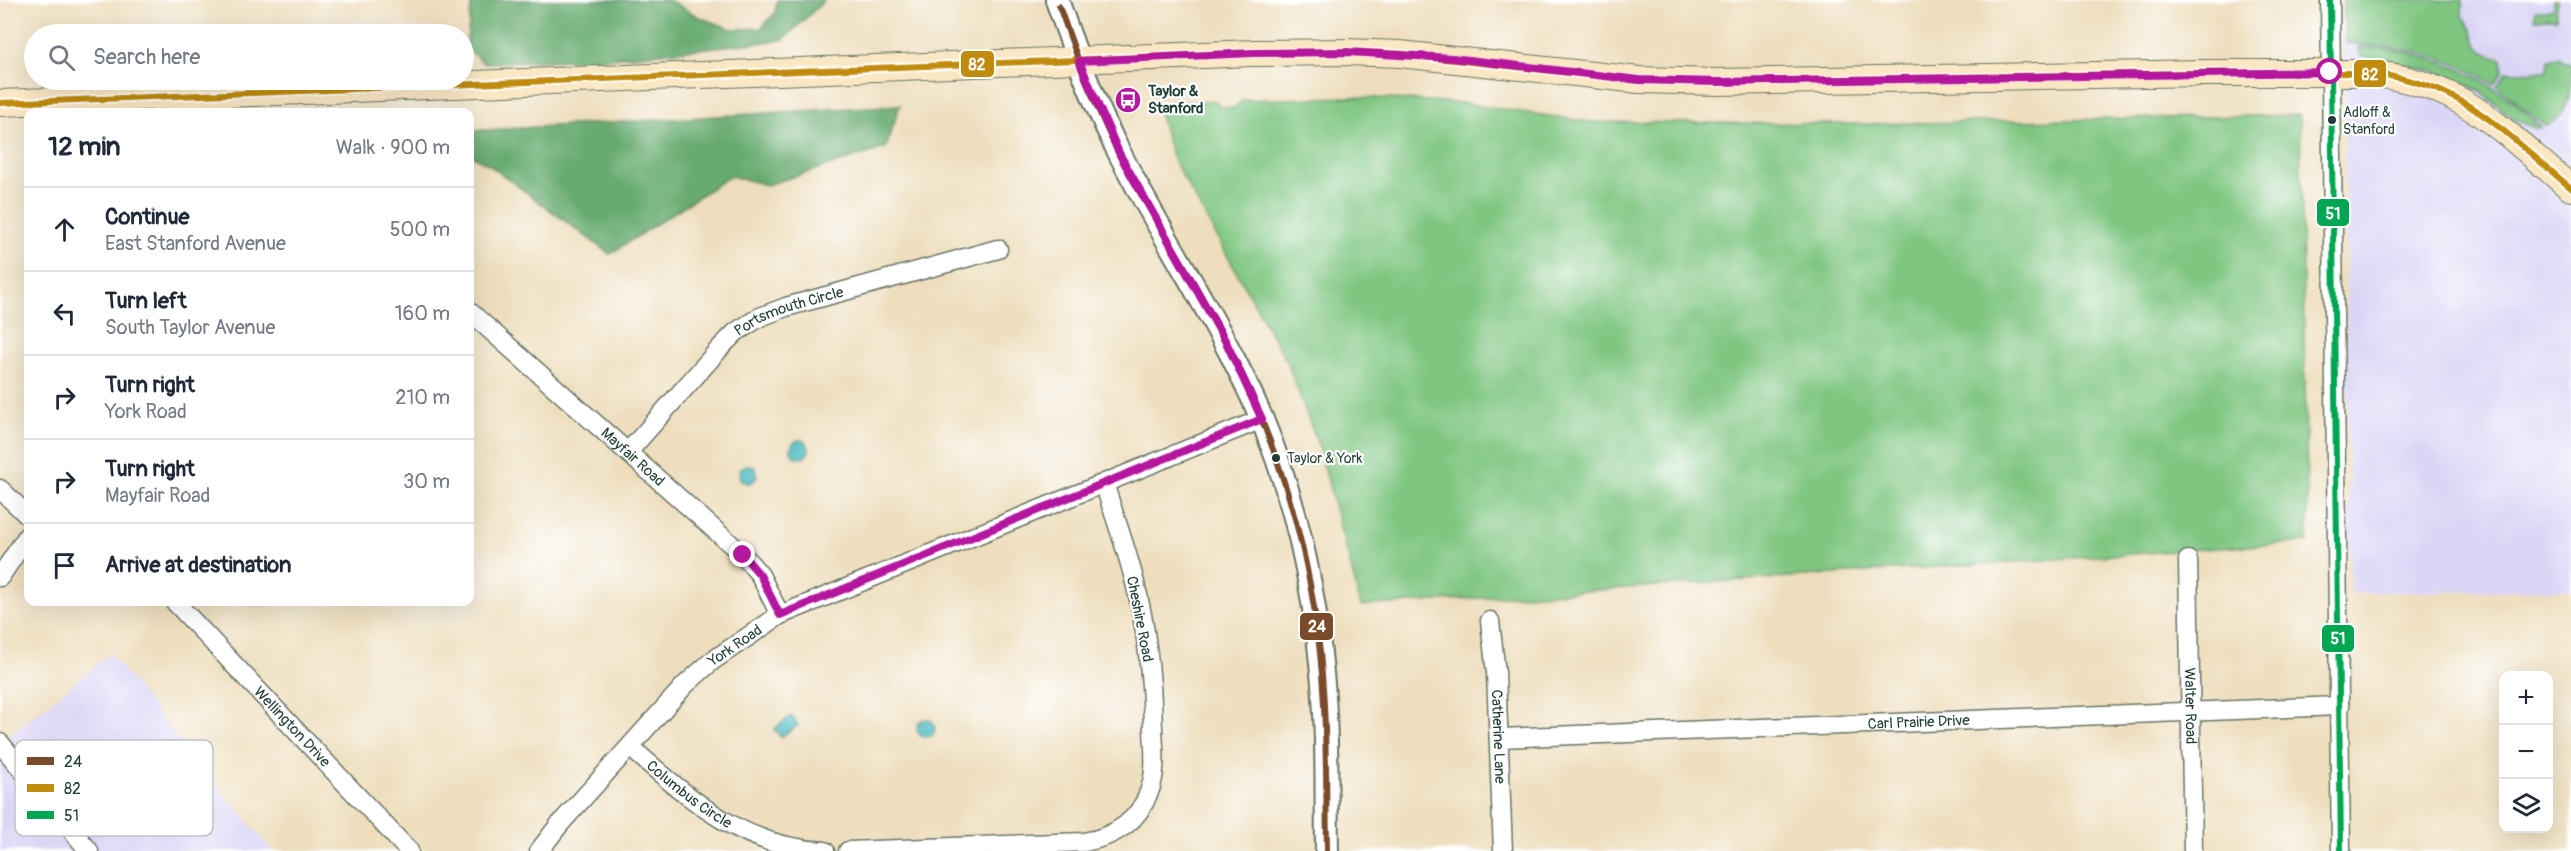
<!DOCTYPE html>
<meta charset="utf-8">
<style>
body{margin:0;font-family:Pangolin,sans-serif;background:#f2f2f3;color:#1f2937}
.controls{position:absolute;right:18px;bottom:18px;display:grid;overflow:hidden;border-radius:12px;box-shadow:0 6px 24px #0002}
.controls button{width:54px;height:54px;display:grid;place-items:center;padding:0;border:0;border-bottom:2px solid #e0e1e3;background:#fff;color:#1f2937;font:30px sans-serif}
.stop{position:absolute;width:18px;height:18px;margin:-14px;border:4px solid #b5179e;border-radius:50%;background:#fff}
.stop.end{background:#b5179e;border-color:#fff;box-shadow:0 2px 6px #0008}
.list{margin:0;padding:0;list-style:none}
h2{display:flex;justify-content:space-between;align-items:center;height:78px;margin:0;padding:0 24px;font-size:26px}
h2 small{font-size:20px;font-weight:400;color:#747a83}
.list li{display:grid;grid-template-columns:39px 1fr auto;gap:18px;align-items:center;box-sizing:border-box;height:84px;padding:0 24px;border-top:2px solid #e0e1e3}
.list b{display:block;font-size:22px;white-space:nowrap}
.list p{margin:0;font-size:20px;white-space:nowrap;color:#747a83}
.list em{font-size:20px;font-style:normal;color:#747a83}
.icon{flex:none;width:33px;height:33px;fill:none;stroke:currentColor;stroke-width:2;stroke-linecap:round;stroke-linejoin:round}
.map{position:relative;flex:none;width:2571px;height:851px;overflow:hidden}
.search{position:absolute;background:#fff;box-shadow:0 6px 24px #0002;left:24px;top:24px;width:450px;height:66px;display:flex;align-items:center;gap:15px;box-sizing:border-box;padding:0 21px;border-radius:33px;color:#747a83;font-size:22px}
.panel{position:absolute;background:#fff;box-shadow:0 6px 24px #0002;left:24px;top:108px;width:450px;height:498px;border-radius:12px}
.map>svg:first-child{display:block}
</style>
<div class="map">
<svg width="2571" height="851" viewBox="0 0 2571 851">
<rect width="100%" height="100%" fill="#fff"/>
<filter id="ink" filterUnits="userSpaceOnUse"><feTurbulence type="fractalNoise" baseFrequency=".0167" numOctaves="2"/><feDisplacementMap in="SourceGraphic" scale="12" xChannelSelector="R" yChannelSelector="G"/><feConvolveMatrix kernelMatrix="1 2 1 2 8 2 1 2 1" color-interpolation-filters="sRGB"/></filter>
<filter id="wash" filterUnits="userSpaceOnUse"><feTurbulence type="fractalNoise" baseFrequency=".008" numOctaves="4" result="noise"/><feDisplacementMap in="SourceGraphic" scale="24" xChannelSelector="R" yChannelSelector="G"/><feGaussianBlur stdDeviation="1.35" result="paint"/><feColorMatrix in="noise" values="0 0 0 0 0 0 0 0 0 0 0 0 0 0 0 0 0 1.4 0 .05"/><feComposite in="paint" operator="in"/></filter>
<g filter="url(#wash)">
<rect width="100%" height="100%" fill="#eedebd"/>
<!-- built -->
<g fill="#dcd6f6">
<polygon points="2343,0 2571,0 2571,590 2350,593"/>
<polygon points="110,654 182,744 273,851 0,851 0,743"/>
</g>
<!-- green -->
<g fill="#7fc681" stroke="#4f825a" stroke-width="1.5">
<path d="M 2343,0 L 2462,0 L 2462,15 C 2479,31 2466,52 2502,58 L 2503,72 L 2494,84 C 2440,52 2406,48 2346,43 Z"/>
<polygon points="2553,0 2557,0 2557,19 2535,19 2535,10 2553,10"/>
<path d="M 2359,47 C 2428,49 2493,77 2541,127 C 2519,129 2497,103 2478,91 C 2441,69 2404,65 2363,56 L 2360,55 Z"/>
<path d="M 2558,57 L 2571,64 C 2571,89 2571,116 2546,126 L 2497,86 L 2507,72 L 2548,71 L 2549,59 Z"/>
<polygon points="1355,97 1461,103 1589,122 1867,124 2300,115 2308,542 1361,606 1319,447 1288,364 1173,159 1159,113 1167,103 1215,101 1220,107 1234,108 1243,100"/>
</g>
<!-- forest -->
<g fill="#67ab6f" stroke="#437452" stroke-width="1.5">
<polygon points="472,0 669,0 701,18 732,29 761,28 775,13 777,0 825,0 783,40 603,59 483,63 466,47"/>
<polygon points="900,105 886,148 767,185 730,176 610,254 489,165 470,154 470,131"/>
</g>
<!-- water -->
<g fill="#4cbbc1" stroke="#367c7a" stroke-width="1.5">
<circle cx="800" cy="449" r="9"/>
<circle cx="748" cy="474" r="9"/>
<polygon points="791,716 798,725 781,737 774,729"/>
<circle cx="926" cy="728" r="9"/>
</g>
</g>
<g filter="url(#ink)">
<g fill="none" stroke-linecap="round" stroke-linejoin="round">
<defs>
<g id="minor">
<polyline points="2330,0 2341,851"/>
<path id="s1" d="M 470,312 L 743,555 L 760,575 L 780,615"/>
<path id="s2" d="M 628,452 L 721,347 L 736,332 L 760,317 L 786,307 L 998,249"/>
<polyline points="0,489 28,516"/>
<path id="s3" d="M 2188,560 L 2193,851"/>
<polyline points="0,577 28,535"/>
<path id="s4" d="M 175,602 L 409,851"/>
<path id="s5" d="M 1490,621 L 1496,673 L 1503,851"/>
<path id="s6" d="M 1499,738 L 2340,706"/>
<polyline points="0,743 89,851"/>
<path id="s7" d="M 630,747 C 689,798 741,848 825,851"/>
<path id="s8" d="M 539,851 L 559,825 L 685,685 L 712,661 L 780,615 L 1262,419"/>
<path d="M 848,851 L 1084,842 C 1114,837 1138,822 1149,792 C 1157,773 1154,750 1153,729 C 1152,679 1147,628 1134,579 C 1126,547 1114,515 1104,483"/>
</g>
<path id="tertiary" d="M 1057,0 C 1075,53 1095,107 1121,156 C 1166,244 1222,326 1261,417 C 1295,498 1314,586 1322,673 C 1328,732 1326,792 1327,851"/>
<path id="secondary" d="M 0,103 L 1253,53 L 1346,52 L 1400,54 L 1639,80 L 1718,82 L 2205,73 L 2363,73 C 2460,79 2502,131 2571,188"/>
</defs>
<!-- minor casing -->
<use href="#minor" stroke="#677564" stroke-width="21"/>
<!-- tertiary casing -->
<use href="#tertiary" stroke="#677564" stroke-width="26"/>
<!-- secondary casing -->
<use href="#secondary" stroke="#677564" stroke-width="28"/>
<!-- minor -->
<use href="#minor" stroke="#fff" stroke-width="18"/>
<!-- tertiary -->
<use href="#tertiary" stroke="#fff" stroke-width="22"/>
<!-- secondary -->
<use href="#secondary" stroke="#fae7c3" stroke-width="26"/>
<defs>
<path id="bus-1" d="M 1059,6 C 1077,57 1096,110 1121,157 C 1161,231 1208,302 1244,379 C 1287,472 1314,572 1322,675 C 1327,733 1326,792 1327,851"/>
<path id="bus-2" d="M 0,103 L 1253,53 L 1346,52 L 1400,54 L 1639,80 L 1718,82 L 2205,73 L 2363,73 C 2460,79 2502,131 2571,188"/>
<polyline id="bus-3" points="2330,0 2341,851"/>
</defs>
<!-- bus-1 casing -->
<use href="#bus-1" stroke="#fff" stroke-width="10"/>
<!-- bus-2 casing -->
<use href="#bus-2" stroke="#fff" stroke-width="10"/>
<!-- bus-3 casing -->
<use href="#bus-3" stroke="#fff" stroke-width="10"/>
<!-- bus-1 -->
<use href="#bus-1" stroke="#7a4b2a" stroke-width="6"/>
<!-- bus-2 -->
<use href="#bus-2" stroke="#c18c0d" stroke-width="6"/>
<!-- bus-3 -->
<use href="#bus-3" stroke="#00a651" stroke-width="6"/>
</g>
</g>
<g fill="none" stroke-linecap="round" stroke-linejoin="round" filter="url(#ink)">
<!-- route -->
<polyline stroke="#b5179e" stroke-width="8" points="743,555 760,575 780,615 1262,419 1226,342 1120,155 1079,61 1254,53 1346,52 1452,58 1639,80 1718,82 2330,72"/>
</g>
<!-- icons -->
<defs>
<symbol id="bus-disc" viewBox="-11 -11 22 22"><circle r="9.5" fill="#b5179e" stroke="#fff"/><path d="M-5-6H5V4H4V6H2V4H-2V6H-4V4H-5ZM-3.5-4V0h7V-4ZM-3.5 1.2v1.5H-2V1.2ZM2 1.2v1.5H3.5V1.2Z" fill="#fff"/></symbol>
</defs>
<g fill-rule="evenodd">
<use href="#bus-disc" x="1113" y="85" width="30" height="30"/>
</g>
<!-- markers -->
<g fill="#1f3d34" stroke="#fff" stroke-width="2">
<circle cx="2332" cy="120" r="5"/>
<circle cx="1276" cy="458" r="5"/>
</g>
<g text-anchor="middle" stroke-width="4.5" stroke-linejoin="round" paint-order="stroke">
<!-- bus labels -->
<g font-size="14" fill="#1f3d34" stroke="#fff" text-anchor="start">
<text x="2343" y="117">Adloff &amp;<tspan x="2343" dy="17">Stanford</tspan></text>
<text x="1287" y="463">Taylor &amp; York</text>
</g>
<!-- poi labels -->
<g font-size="15" font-weight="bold" fill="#1f3d34" stroke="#fff" text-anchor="start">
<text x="1148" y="96">Taylor &amp;<tspan x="1148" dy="17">Stanford</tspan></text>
</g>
<!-- street labels -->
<g font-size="15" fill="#1f3d34" stroke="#fff">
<text dy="5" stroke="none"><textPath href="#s2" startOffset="219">Portsmouth Circle</textPath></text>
<text dy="5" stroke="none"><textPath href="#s1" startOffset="218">Mayfair Road</textPath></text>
<text transform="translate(1140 619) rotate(79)" y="5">Cheshire Road</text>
<text dy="5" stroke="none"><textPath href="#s8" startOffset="285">York Road</textPath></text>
<text dy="5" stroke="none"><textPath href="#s3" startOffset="146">Walter Road</textPath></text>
<text dy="5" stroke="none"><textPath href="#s6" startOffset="420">Carl Prairie Drive</textPath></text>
<text dy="5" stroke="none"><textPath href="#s4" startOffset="171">Wellington Drive</textPath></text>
<text dy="5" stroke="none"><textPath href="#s5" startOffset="116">Catherine Lane</textPath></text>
<text dy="5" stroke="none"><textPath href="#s7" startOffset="76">Columbus Circle</textPath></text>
</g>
</g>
<!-- legend -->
<rect x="15" y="740" width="198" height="96" rx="9" fill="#fff" stroke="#bcc5c2" stroke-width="1.5"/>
<rect x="27" y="757" width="27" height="8" fill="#7a4b2a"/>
<rect x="27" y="784" width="27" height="8" fill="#c18c0d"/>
<rect x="27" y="811" width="27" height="8" fill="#00a651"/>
<g font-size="16" fill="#1f3d34">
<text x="64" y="767">24</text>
<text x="64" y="794">82</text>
<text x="64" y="821">51</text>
</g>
<g stroke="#fff" stroke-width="2">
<rect x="960" y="50" width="35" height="28" rx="6" fill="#c18c0d"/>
<rect x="2353" y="59" width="34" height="29" rx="6" fill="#c18c0d"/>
<rect x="2316" y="198" width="34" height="29" rx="6" fill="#00a651"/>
<rect x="1299" y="612" width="35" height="29" rx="6" fill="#7a4b2a"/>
<rect x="2321" y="624" width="34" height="29" rx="6" fill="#00a651"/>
</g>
<g font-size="16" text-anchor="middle" font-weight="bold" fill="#fff">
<text x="977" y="70">82</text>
<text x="2370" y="80">82</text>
<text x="2333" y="219">51</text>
<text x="1317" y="632">24</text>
<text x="2338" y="644">51</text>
</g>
</svg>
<div class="controls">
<button>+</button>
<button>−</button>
<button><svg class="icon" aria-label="layers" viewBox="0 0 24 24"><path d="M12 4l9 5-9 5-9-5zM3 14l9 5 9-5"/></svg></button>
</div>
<div class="stop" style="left:2330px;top:72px"></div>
<div class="stop end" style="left:743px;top:555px"></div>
<div class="search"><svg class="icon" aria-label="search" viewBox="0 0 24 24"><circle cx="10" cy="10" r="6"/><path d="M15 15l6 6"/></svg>Search here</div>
<section class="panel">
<h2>12 min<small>Walk · 900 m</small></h2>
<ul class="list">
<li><svg class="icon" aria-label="ahead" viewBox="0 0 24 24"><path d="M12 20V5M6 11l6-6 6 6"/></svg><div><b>Continue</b><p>East Stanford Avenue</p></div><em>500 m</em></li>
<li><svg class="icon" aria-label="left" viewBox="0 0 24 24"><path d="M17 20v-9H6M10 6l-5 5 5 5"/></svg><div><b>Turn left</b><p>South Taylor Avenue</p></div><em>160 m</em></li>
<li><svg class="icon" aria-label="right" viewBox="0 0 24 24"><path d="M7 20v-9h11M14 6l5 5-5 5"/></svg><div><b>Turn right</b><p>York Road</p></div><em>210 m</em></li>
<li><svg class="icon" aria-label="right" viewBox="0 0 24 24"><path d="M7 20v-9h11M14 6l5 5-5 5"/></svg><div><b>Turn right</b><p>Mayfair Road</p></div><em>30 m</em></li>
<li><svg class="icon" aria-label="arrive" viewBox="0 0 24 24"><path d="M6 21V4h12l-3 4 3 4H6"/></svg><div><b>Arrive at destination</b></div></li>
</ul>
</section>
</div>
